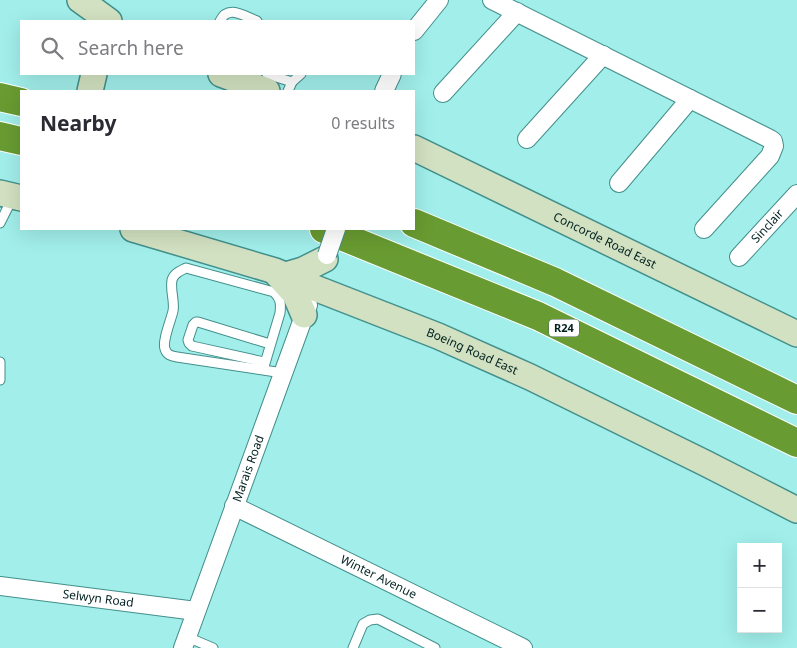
<!DOCTYPE html>
<meta charset="utf-8">
<style>
body{margin:0;font-family:"Noto Sans",sans-serif;background:#f7f7f7;color:#2b2b33}
.controls{position:absolute;right:15px;bottom:15px;display:grid;overflow:hidden;border-radius:0px;box-shadow:0 5px 20px #0002}
.controls button{width:45px;height:45px;display:grid;place-items:center;padding:0;border:0;border-bottom:1px solid #e1e1e2;background:#fff;color:#2b2b33;font:25px sans-serif}
.list{margin:0;padding:0;list-style:none}
h2{display:flex;justify-content:space-between;align-items:center;height:65px;margin:0;padding:0 20px;font-size:21px}
h2 small{font-size:16px;font-weight:400;color:#7c7c81}
.icon{flex:none;width:28px;height:28px;fill:none;stroke:currentColor;stroke-width:2;stroke-linecap:round;stroke-linejoin:round}
.map{position:relative;flex:none;width:797px;height:648px;overflow:hidden}
.search{position:absolute;background:#fff;box-shadow:0 5px 20px #0002;left:20px;top:20px;width:395px;height:55px;display:flex;align-items:center;gap:12px;box-sizing:border-box;padding:0 18px;border-radius:0px;color:#7c7c81;font-size:19px}
.panel{position:absolute;background:#fff;box-shadow:0 5px 20px #0002;left:20px;top:90px;width:395px;height:140px;border-radius:0px}
.map>svg:first-child{display:block}
</style>
<div class="map">
<svg width="797" height="648" viewBox="0 0 797 648">
<rect width="100%" height="100%" fill="#a1eeea"/>
<g fill="none" stroke-linecap="round" stroke-linejoin="round">
<defs>
<g id="lane">
<path d="M 220,21 C 228,4 244,16 257,21"/>
<polyline points="267,74 292,82"/>
<polyline points="288,91 292,82 301,74"/>
<polyline points="0,223 12,199"/>
<polyline points="0,362 0,380"/>
<polyline points="264,362 192,346 189,343 188,340 193,325 196,322 198,322 270,344"/>
<path d="M 263,370 L 280,313 C 281,304 281,299 274,292 L 186,268 C 180,271 174,273 172,280 C 170,291 175,301 173,311 C 171,320 162,341 165,349 C 167,355 171,356 177,357 L 283,373"/>
<polyline points="187,637 213,648"/>
<polyline points="353,648 363,624 370,620 378,619 435,648"/>
</g>
<g id="street">
<polyline points="492,0 770,139 773,141 774,146 770,156 704,229"/>
<polyline points="414,31 439,0"/>
<polyline points="384,91 392,74"/>
<polyline points="443,93 517,12"/>
<polyline points="527,139 603,55"/>
<polyline points="619,183 690,99"/>
<path id="s1" d="M 739,257 L 797,194"/>
<path id="s2" d="M 234,506 L 523,648"/>
<path id="s3" d="M 0,586 L 196,611"/>
<path id="s4" d="M 183,648 L 308,305"/>
</g>
<g id="secondary">
<polyline points="80,0 109,21"/>
<polyline points="221,74 267,91"/>
<polyline points="90,91 94,74"/>
<path id="s5" d="M 414,148 L 797,334"/>
<polyline points="0,193 21,198"/>
<path id="s6" d="M 133,229 L 275,271 L 315,288 L 438,336 L 530,377 L 705,463 L 797,510"/>
<polyline points="276,273 295,294 304,315"/>
<polyline points="286,275 303,270 325,259"/>
</g>
<g id="highway">
<polyline points="0,97 21,102"/>
<polyline points="0,136 21,141"/>
<polyline points="414,223 555,282 797,400"/>
<polyline points="324,229 538,316 797,443"/>
</g>
</defs>
<!-- lane casing -->
<use href="#lane" stroke="#428f8b" stroke-width="11"/>
<!-- street casing -->
<use href="#street" stroke="#428f8b" stroke-width="20"/>
<!-- secondary casing -->
<use href="#secondary" stroke="#428f8b" stroke-width="28"/>
<!-- highway casing -->
<use href="#highway" stroke="#fff" stroke-width="30"/>
<!-- lane -->
<use href="#lane" stroke="#fff" stroke-width="9"/>
<!-- street -->
<use href="#street" stroke="#fff" stroke-width="18"/>
<!-- secondary -->
<use href="#secondary" stroke="#d2e1c1" stroke-width="25"/>
<!-- highway -->
<use href="#highway" stroke="#689b31" stroke-width="28"/>
<defs>
<polyline id="street-bridge" points="327,255 336,229"/>
</defs>
<!-- street-bridge casing -->
<use href="#street-bridge" stroke="#428f8b" stroke-width="20" stroke-linecap="butt"/>
<!-- street-bridge -->
<use href="#street-bridge" stroke="#fff" stroke-width="18"/>
</g>
<g text-anchor="middle" stroke-width="5" stroke-linejoin="round" paint-order="stroke">
<!-- shield labels -->
<rect fill="#fefefe" stroke="#4d6363" stroke-width="1" x="549" y="319.5" width="30" height="17" rx="4"/>
<g font-size="11" font-weight="bold" fill="#012120">
<text x="564" y="332">R24</text>
</g>
<!-- street labels -->
<g font-size="12" fill="#012120" stroke="#fefefe">
<text dy="4" stroke="none"><textPath href="#s1" startOffset="42">Sinclair</textPath></text>
<text dy="4" stroke="none"><textPath href="#s5" startOffset="212">Concorde Road East</textPath></text>
<text dy="4" stroke="none"><textPath href="#s6" startOffset="361">Boeing Road East</textPath></text>
<text dy="4" stroke="none"><textPath href="#s4" startOffset="191">Marais Road</textPath></text>
<text dy="4" stroke="none"><textPath href="#s2" startOffset="161">Winter Avenue</textPath></text>
<text dy="4" stroke="none"><textPath href="#s3" startOffset="99">Selwyn Road</textPath></text>
</g>
</g>
</svg>
<div class="controls">
<button>+</button>
<button>−</button>
</div>
<div class="search"><svg class="icon" aria-label="search" viewBox="0 0 24 24"><circle cx="10" cy="10" r="6"/><path d="M15 15l6 6"/></svg>Search here</div>
<section class="panel">
<h2>Nearby<small>0 results</small></h2>
<ul class="list">
</ul>
</section>
</div>
